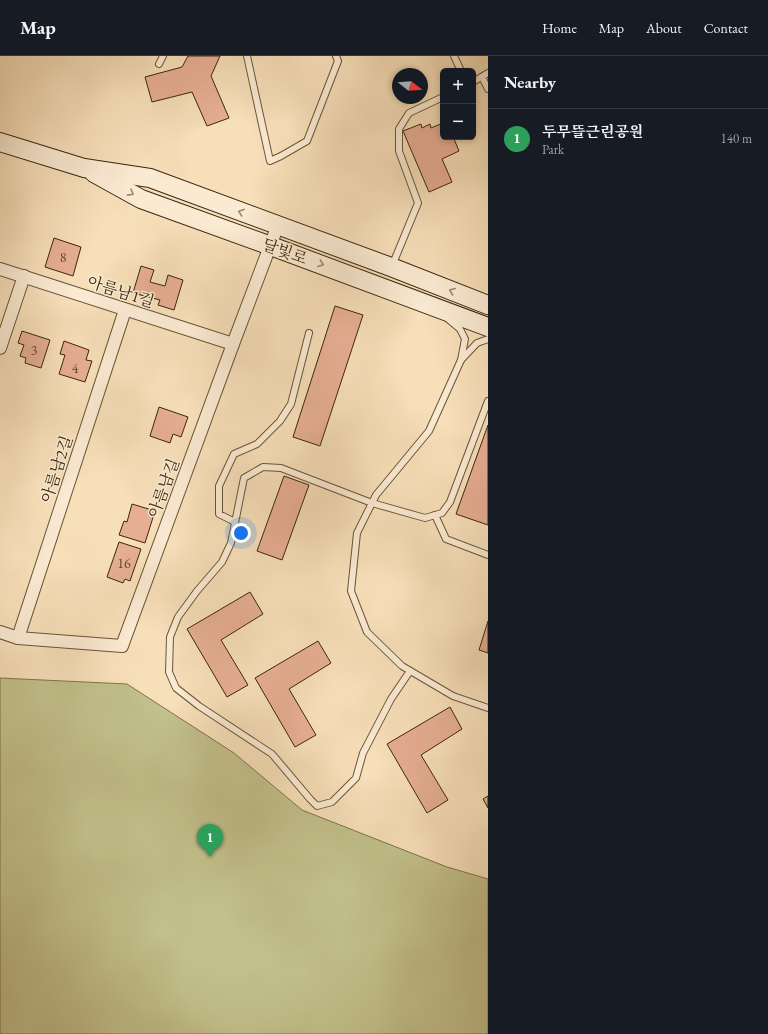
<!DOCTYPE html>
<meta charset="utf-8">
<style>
body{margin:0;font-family:"EB Garamond","Noto Serif KR",serif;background:#242831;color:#f1f3f6}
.controls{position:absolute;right:12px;top:12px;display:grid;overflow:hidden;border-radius:6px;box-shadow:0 2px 6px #0003}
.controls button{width:36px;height:36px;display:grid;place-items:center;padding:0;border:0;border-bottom:1px solid #363941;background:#171b24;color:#f1f3f6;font:20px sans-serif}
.compass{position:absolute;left:392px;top:12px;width:36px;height:36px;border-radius:50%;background:#171b24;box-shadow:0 2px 6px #0003;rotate:107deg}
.you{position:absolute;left:241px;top:477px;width:14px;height:14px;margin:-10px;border:3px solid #fff;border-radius:50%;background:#1a73e8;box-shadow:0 0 0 6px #1a73e833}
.badge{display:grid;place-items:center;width:26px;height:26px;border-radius:50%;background:#c59692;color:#fff;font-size:13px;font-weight:700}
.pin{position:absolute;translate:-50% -33px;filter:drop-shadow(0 1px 2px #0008)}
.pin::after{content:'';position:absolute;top:21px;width:14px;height:12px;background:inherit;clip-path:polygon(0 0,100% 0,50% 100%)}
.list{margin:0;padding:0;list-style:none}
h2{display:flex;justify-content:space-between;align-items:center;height:52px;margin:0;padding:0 16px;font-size:17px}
h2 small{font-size:13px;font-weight:400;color:#9ea1a6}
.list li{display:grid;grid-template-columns:26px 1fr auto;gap:12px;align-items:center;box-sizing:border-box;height:60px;padding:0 16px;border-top:1px solid #363941}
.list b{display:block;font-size:15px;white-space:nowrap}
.list p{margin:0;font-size:13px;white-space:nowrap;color:#9ea1a6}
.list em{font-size:13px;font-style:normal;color:#9ea1a6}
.map{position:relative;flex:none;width:488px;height:978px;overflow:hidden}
header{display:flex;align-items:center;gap:24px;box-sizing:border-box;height:56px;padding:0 20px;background:#171b24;border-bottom:1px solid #363941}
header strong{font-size:19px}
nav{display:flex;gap:22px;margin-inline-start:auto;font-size:14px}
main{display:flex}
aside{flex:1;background:#171b24}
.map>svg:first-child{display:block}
</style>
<header>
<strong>Map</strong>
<nav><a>Home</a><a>Map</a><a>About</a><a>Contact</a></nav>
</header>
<main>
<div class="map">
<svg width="488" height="978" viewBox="0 0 488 978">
<rect width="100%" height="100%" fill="#f7dfb9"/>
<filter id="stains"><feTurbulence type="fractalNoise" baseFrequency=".005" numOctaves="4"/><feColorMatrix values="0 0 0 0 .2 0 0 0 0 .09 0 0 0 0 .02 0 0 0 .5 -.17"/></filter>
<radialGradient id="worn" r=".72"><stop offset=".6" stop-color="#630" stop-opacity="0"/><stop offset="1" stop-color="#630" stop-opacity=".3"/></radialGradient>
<!-- green -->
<polygon fill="#c2c08b" stroke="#7e734c" points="0,622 127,628 234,697 302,754 447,811 488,823 488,978 0,978"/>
<!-- building -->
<g fill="#e6ae93" stroke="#3b260c">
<polygon points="188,0 220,0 211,20 229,62 207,70 192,36 152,46 145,21 182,11"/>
<polygon points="443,67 443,81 459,81 454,83 459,95 442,103 452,126 429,136 403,75 421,68 422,72 430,68 431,72"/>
<polygon points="54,182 81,191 73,220 45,211"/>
<polygon points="141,210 154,214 150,226 165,230 168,219 183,224 174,254 158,249 160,244 133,237"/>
<polygon points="335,250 363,259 320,390 293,381"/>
<polygon points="22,275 50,284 41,312 25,307 26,302 20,300 24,289 18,287"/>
<polygon points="64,285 89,294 86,304 92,305 85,326 59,318 65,299 60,298"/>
<polygon points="159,351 188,361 181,381 173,378 170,387 150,380"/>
<polygon points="488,369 488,469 456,458"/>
<polygon points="284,420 309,429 282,504 257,495"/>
<polygon points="132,448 155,455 145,487 119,479 124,465 127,466"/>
<polygon points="119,486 141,493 130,525 125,523 123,527 107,521"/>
<polygon points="250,536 263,558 221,584 248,629 227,641 187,573"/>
<polygon points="488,565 488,597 479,594"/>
<polygon points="318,585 331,607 289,633 316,679 295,691 255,622"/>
<polygon points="450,651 462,673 421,699 448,744 427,757 387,688"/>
<polygon points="488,740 488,752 483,743"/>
</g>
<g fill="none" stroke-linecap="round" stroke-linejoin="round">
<defs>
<g id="lane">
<polyline points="247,0 270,105 281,100 307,85 338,5 336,0"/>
<polyline points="454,0 461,15"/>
<polyline points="159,8 163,0"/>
<polyline points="482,21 488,33"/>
<polyline points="473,26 488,17"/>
<polyline points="392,210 418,147 399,95 399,73 409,57 443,41"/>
<polyline points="448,263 460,273 465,283 461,304 429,375 376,439 357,477 351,535 367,576 402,610 453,640 488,652"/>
<polyline points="461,304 477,287 488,283"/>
<polyline points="435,459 446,483 488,499"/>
<polyline points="235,466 219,458 219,430 234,398 257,388 280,365 291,348 309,277"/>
<polyline points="410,615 391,643 363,697 356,722 332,746 317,750 310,743 272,698 199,650 176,632 169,616 170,581 178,561 197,535 222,506 231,487 244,422 263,411 281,412 372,447 425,462 442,457 450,446 488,345"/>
</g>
<g id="street">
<polyline points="0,213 233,288"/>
<polyline points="0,292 24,220"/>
<polyline points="0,576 18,582 122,590 233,288 278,169"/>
<polyline points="18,582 125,254"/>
</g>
<g id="secondary">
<polyline points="0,86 84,112 150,122 391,211 488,249"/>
<polyline points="94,117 141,143 271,190 488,271"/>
</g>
</defs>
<!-- lane casing -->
<use href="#lane" stroke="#6a5437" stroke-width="8"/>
<!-- street casing -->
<use href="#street" stroke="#6a5437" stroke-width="14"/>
<!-- secondary casing -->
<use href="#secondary" stroke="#3b260c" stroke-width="20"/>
<!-- lane -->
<use href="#lane" stroke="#faead2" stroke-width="6"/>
<!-- street -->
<use href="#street" stroke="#faead2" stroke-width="12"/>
<!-- secondary -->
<use href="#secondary" stroke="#faead2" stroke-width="18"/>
</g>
<!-- one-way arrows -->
<defs><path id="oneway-chevron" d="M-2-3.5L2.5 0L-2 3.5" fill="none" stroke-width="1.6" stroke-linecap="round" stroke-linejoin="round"/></defs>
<g stroke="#9a886f">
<use href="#oneway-chevron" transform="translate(131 137) rotate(29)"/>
<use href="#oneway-chevron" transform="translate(241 156) rotate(-160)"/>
<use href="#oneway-chevron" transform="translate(321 208) rotate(20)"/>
<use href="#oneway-chevron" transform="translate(452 235) rotate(-159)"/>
</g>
<g text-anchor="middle" stroke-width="3" stroke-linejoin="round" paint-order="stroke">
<!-- number labels -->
<g font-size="14" fill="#66482e">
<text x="63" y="206">8</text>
<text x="34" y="299">3</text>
<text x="75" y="317">4</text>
<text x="124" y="512">16</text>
</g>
<!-- street labels -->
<g font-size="16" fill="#3b260c" stroke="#faead2">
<text transform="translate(285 195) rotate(20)" y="6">달빛로</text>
<text transform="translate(121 235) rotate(18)" y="6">아름남1길</text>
<text transform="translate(56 413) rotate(-72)" y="6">아름남2길</text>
<text transform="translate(163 432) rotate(-70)" y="6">아름남길</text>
</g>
</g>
<rect width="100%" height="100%" filter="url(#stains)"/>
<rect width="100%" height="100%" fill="url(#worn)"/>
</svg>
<div class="controls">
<button>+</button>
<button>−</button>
</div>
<svg class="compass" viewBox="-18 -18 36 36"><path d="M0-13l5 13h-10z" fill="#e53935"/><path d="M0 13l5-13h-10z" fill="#9ea1a6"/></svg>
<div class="you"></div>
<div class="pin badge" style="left:210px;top:801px;background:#2e9e5b">1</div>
</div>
<aside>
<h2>Nearby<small></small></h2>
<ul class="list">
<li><span class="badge" style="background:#2e9e5b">1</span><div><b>두무뜰근린공원</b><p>Park</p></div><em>140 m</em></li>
</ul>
</aside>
</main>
